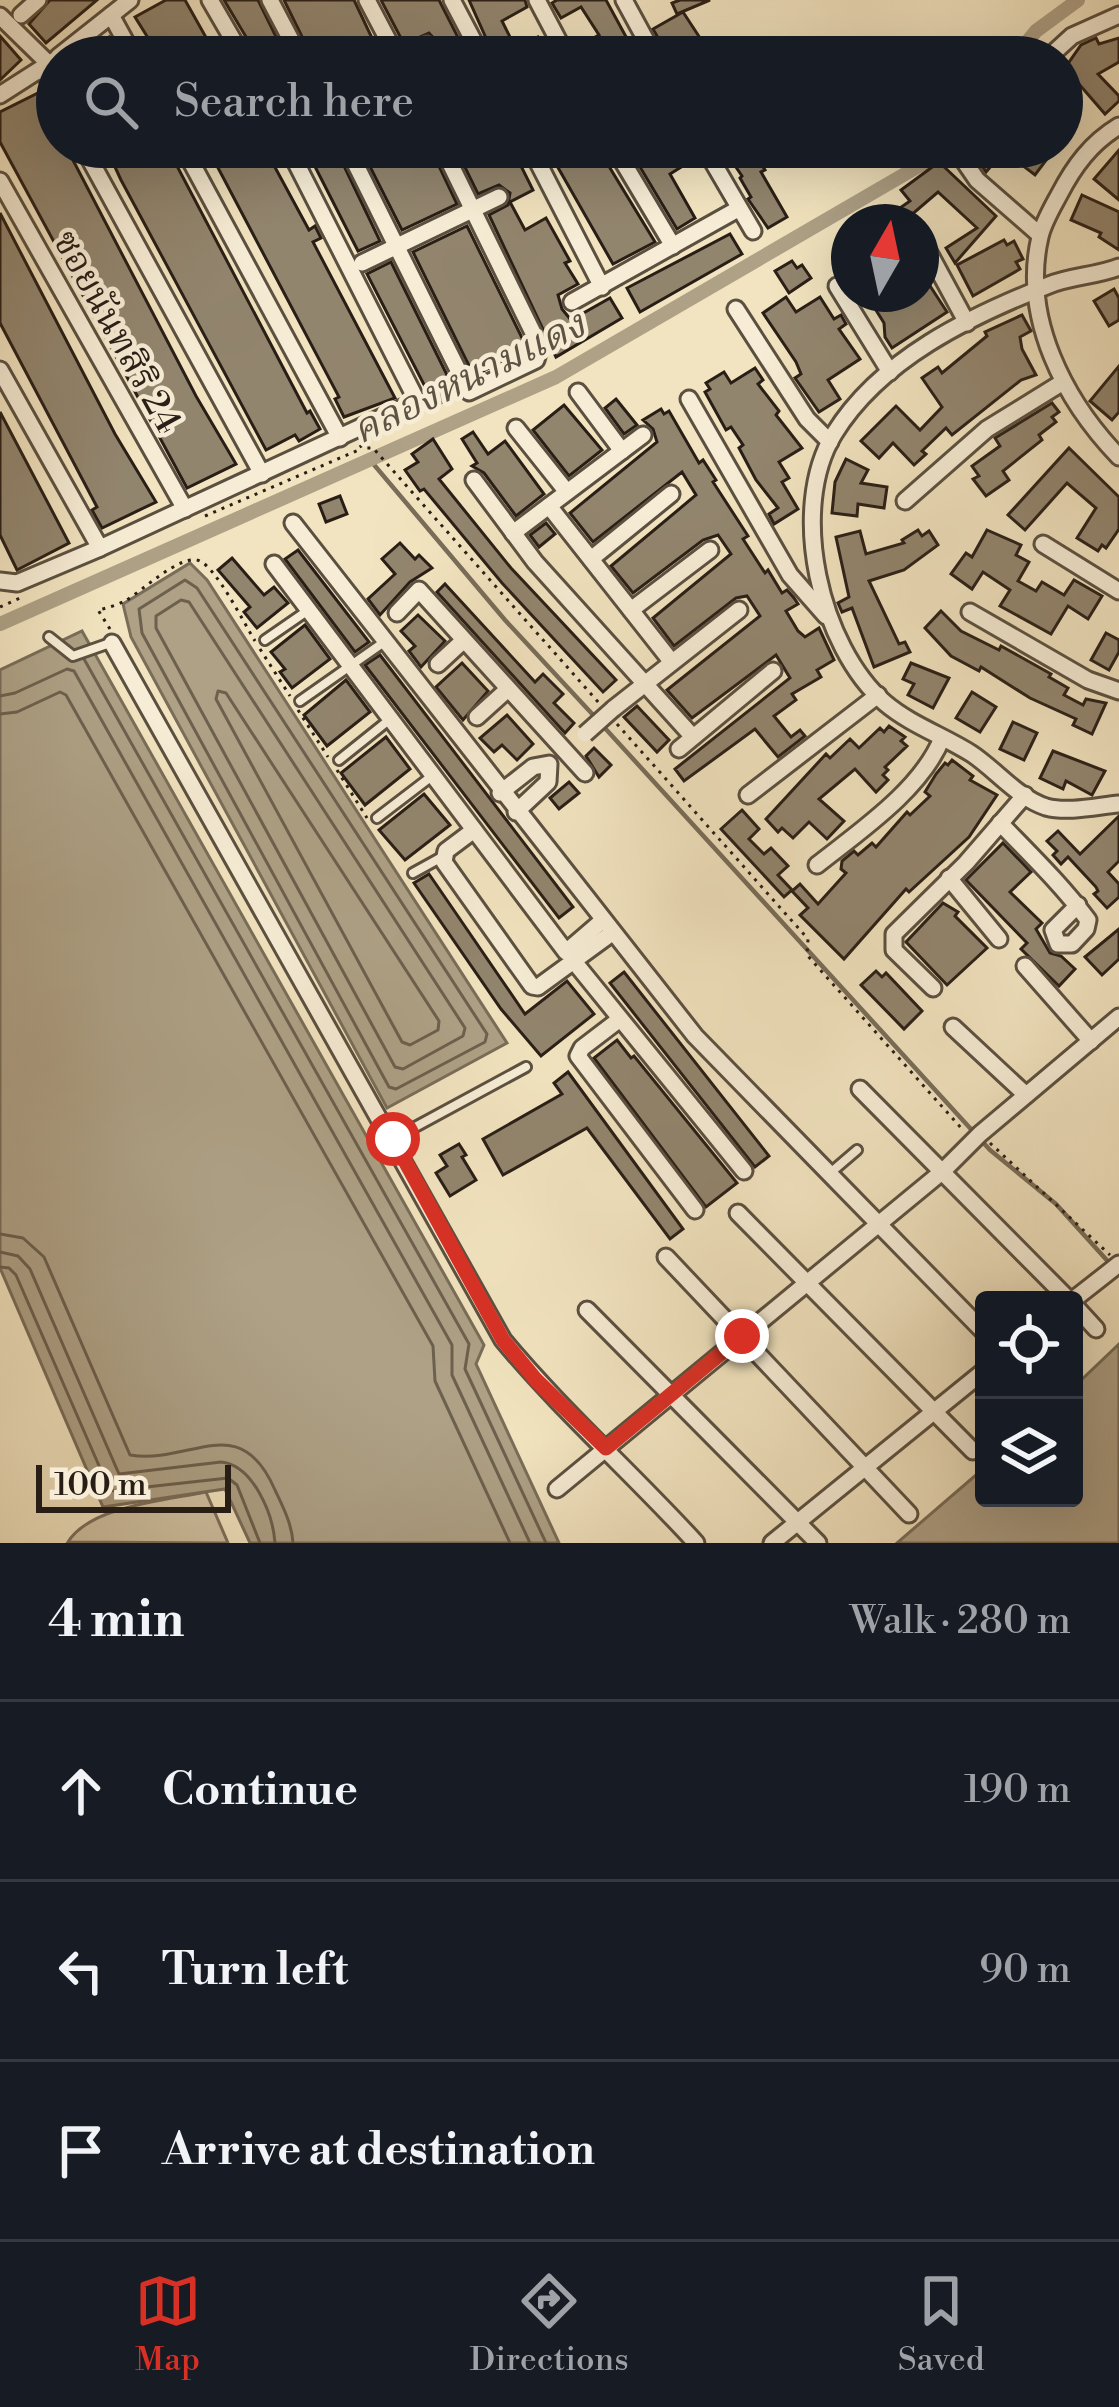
<!DOCTYPE html>
<meta charset="utf-8">
<style>
body{margin:0;font-family:"Libre Bodoni","Noto Serif Thai",serif;background:#20242c;color:#f1f3f6}
.controls{position:absolute;right:36px;bottom:36px;display:grid;overflow:hidden;border-radius:12px;box-shadow:0 12px 48px #0002}
.controls button{width:108px;height:108px;display:grid;place-items:center;padding:0;border:0;border-bottom:3px solid #363941;background:#171b24;color:#f1f3f6;font:60px sans-serif}
.compass{position:absolute;left:831px;top:204px;width:108px;height:108px;border-radius:50%;background:#171b24;box-shadow:0 12px 48px #0002;rotate:9deg}
.scale{position:absolute;left:36px;bottom:30px;width:195px;box-sizing:border-box;padding-left:12px;border:6px solid #291e16;border-top:0;font-size:33px;line-height:42px;white-space:nowrap;color:#291e16;-webkit-text-stroke:9px #f7edd6;paint-order:stroke}
.stop{position:absolute;width:36px;height:36px;margin:-27px;border:9px solid #d93025;border-radius:50%;background:#fff}
.stop.end{background:#d93025;border-color:#fff;box-shadow:0 3px 12px #0008}
.list{margin:0;padding:0;list-style:none}
h2{display:flex;justify-content:space-between;align-items:center;height:156px;margin:0;padding:0 48px;font-size:51px}
h2 small{font-size:39px;font-weight:400;color:#9ea1a6}
.list li{display:grid;grid-template-columns:78px 1fr auto;gap:36px;align-items:center;box-sizing:border-box;height:180px;padding:0 48px;border-top:3px solid #363941}
.list b{display:block;font-size:45px;white-space:nowrap}
.list em{font-size:39px;font-style:normal;color:#9ea1a6}
.icon{flex:none;width:66px;height:66px;fill:none;stroke:currentColor;stroke-width:2;stroke-linecap:round;stroke-linejoin:round}
.map{position:relative;flex:none;width:1119px;height:1543px;overflow:hidden}
.search{position:absolute;background:#171b24;box-shadow:0 12px 48px #0002;left:36px;right:36px;top:36px;height:132px;display:flex;align-items:center;gap:30px;box-sizing:border-box;padding:0 42px;border-radius:66px;color:#9ea1a6;font-size:45px}
.sheet{height:696px;background:#171b24}
nav{display:flex;justify-content:space-around;align-items:center;box-sizing:border-box;height:168px;border-top:3px solid #363941;background:#171b24;font-size:33px;color:#9ea1a6}
nav a{display:grid;justify-items:center;gap:6px}
nav .on{color:#d93025}
.map>svg:first-child{display:block}
</style>
<div class="map">
<svg width="1119" height="1543" viewBox="0 0 1119 1543">
<rect width="100%" height="100%" fill="#f2e4c0"/>
<filter id="stains"><feTurbulence type="fractalNoise" baseFrequency=".00167" numOctaves="4"/><feColorMatrix values="0 0 0 0 .2 0 0 0 0 .09 0 0 0 0 .02 0 0 0 .5 -.17"/></filter>
<radialGradient id="worn" r=".72"><stop offset=".6" stop-color="#630" stop-opacity="0"/><stop offset="1" stop-color="#630" stop-opacity=".3"/></radialGradient>
<!-- green -->
<path fill="#d0c2a3" stroke="#7c705c" stroke-width="3" d="M 206,1492 L 228,1543 L 68,1542 C 90,1506 167,1500 206,1492 Z"/>
<!-- water -->
<g fill="#aea186" stroke="#796d59" stroke-width="3">
<polygon points="190,563 207,580 507,1043 387,1108 131,637 123,604"/>
<polygon points="82,631 484,1345 476,1364 559,1543 250,1543 225,1489 103,1507 0,1268 0,670"/>
<polygon points="1119,1344 1119,1543 897,1543 984,1468 984,1498 1074,1498 1074,1387"/>
</g>
<g fill="none" stroke-linecap="round" stroke-linejoin="round">
<!-- shore -->
<g stroke="#6c604e" stroke-width="3">
<polygon points="185,580 197,588 487,1034 485,1042 396,1089 389,1087 142,633 139,609"/>
<polygon points="181,600 189,602 465,1028 463,1036 403,1069 395,1067 156,628 156,616"/>
<polyline points="84,659 469,1344 465,1369 546,1543"/>
<polygon points="218,691 226,693 439,1021 438,1030 410,1045 402,1042 216,699"/>
<polyline points="0,696 15,693 67,669 74,671 452,1345 452,1375 530,1543"/>
<polyline points="0,714 17,712 60,692 66,695 433,1346 435,1381 510,1543"/>
<path d="M 0,1234 L 23,1238 L 44,1257 L 130,1455 C 192,1465 239,1408 275,1490 C 283,1507 292,1524 293,1543"/>
<path d="M 0,1252 L 18,1256 L 30,1269 L 119,1474 L 221,1462 C 253,1465 273,1514 275,1543"/>
<polyline points="0,1267 9,1268 16,1275 110,1491 228,1478 237,1485 260,1543"/>
</g>
<!-- stream -->
<g stroke="#796d59" stroke-width="4.5">
<polyline points="370,460 505,620 595,717"/>
<polyline points="603,726 990,1150 1056,1204 1113,1267"/>
</g>
<!-- canal -->
<g stroke="#aea186" stroke-width="14">
<polyline points="1015,57 1036,31 1078,0"/>
<polyline points="0,624 556,377 936,156 943,147"/>
</g>
</g>
<!-- building -->
<g fill="#92856e" stroke="#291e16" stroke-width="3">
<polygon points="50,0 97,0 46,43 29,24"/>
<polygon points="166,0 185,0 217,57 160,57 135,17"/>
<polygon points="224,0 258,0 286,57 258,57"/>
<polygon points="284,0 354,0 381,57 312,57"/>
<polygon points="381,0 439,0 468,57 430,57 439,44 429,33 404,44"/>
<polygon points="469,0 525,0 527,7 502,21 516,49 538,37 552,53 545,57 501,57 494,45 490,47"/>
<polygon points="557,0 606,0 637,57 579,57 576,47 599,35 581,7 561,18 552,3"/>
<polygon points="680,0 710,0 677,14 672,3"/>
<polygon points="683,12 702,41 707,38 716,53 690,57 681,41 665,50 653,29"/>
<polygon points="0,36 21,60 0,80"/>
<polygon points="109,37 120,57 94,57 89,48"/>
<polygon points="1096,38 1099,44 1119,38 1119,62 1098,74 1119,96 1119,101 1105,114 1065,68 1081,45"/>
<polygon points="38,93 57,128 57,147 66,147 75,164 196,396 236,464 187,488 0,142 0,112"/>
<polygon points="121,147 132,147 135,153 146,147 167,147 307,413 310,411 320,429 299,441 295,435 266,450 121,180 109,154"/>
<polygon points="207,147 264,147 309,230 315,226 321,238 313,242 395,398 344,417 335,399 339,397"/>
<polygon points="305,147 335,147 380,241 358,251"/>
<polygon points="360,147 430,147 457,204 402,230"/>
<polygon points="455,147 518,147 520,154 516,156 533,190 510,202 525,230 546,218 570,261 565,263 578,284 558,295 562,309 571,320 610,298 622,318 556,357 489,215 508,205 510,193 499,185 478,194"/>
<polygon points="560,147 602,147 610,168 655,242 613,264 556,164 551,152"/>
<polygon points="659,147 686,147 694,159 670,174 695,218 677,229 640,167 662,153"/>
<polygon points="732,147 767,147 755,154 765,170 761,172 787,217 768,228 748,199 751,197 740,178 742,176 725,151"/>
<polygon points="981,147 1056,147 1035,175 1004,151 986,172 977,158"/>
<polygon points="1119,150 1119,200 1094,179"/>
<polygon points="939,162 996,216 955,263 946,248 977,228 938,192 910,216 914,222 880,222 910,201 901,190"/>
<polygon points="1082,195 1119,212 1119,250 1099,237 1101,233 1071,220"/>
<polygon points="0,213 115,434 156,502 102,528 92,510 97,507 0,323"/>
<polygon points="467,226 527,348 474,376 413,252"/>
<polygon points="730,234 742,254 640,312 627,288"/>
<polygon points="1004,240 1007,245 1014,241 1023,259 1016,262 1020,269 973,296 957,265"/>
<polygon points="792,261 797,268 802,265 811,278 789,293 775,271"/>
<polygon points="391,262 457,395 435,406 367,274"/>
<polygon points="921,272 947,312 892,348 885,337 884,323 869,299 877,294 921,294"/>
<polygon points="1114,289 1119,298 1119,320 1109,326 1094,301"/>
<polygon points="786,297 796,312 820,297 834,319 841,315 846,324 839,329 860,359 828,380 840,399 819,412 795,378 801,374 796,362 763,313"/>
<polygon points="1022,315 1031,331 1020,337 1022,349 1036,375 1021,380 952,435 946,428 922,451 926,454 914,465 893,443 879,458 861,441 896,406 920,430 942,407 922,378 938,367 942,373 987,336 985,332"/>
<polygon points="1119,366 1119,412 1112,420 1090,401"/>
<polygon points="755,368 763,380 758,384 779,411 776,415 802,448 779,462 789,478 782,482 798,509 774,524 769,514 778,508 756,480 739,448 743,445 731,427 726,430 705,392 710,389 706,383 724,372 731,383"/>
<polygon points="616,399 637,425 624,434 605,408"/>
<polygon points="1052,403 1059,412 1052,417 1056,422 1039,435 1042,440 1003,471 1009,480 986,496 973,479 979,476 972,466 1000,446 995,438"/>
<polygon points="564,405 602,450 569,476 533,430"/>
<polygon points="661,409 664,414 669,411 699,463 703,460 716,480 713,482 748,536 743,539 765,573 768,570 782,593 787,590 794,598 798,604 786,611 798,631 805,637 819,628 834,660 817,670 821,677 792,694 796,700 774,716 791,737 800,730 805,736 778,757 755,729 684,781 675,769 790,678 776,655 692,718 667,690 760,616 747,596 736,598 674,646 653,618 731,554 718,535 703,540 633,593 611,566 696,495 682,472 593,542 570,513 657,442 653,429 643,420"/>
<polygon points="0,412 69,543 17,570 0,535"/>
<polygon points="473,432 488,454 505,441 544,494 516,516 484,473 472,466 477,463 462,439"/>
<polygon points="433,439 452,469 439,479 511,568 616,680 603,692 502,583 424,489 420,491 405,470 418,462 412,454"/>
<polygon points="1069,448 1119,497 1119,529 1106,548 1102,545 1098,551 1077,538 1096,508 1067,483 1025,530 1008,515"/>
<polygon points="846,459 868,470 861,483 887,487 884,508 858,504 857,516 832,513 835,482"/>
<polygon points="340,496 347,514 326,522 319,504"/>
<polygon points="546,523 555,534 539,547 530,535"/>
<polygon points="918,530 922,536 929,531 938,545 904,570 869,581 899,644 905,642 910,652 874,667 852,608 842,612 838,603 849,597 836,537 860,531 866,554 904,543 902,540"/>
<polygon points="987,530 1021,545 1016,555 1029,562 1018,581 1036,591 1042,582 1064,595 1074,580 1102,596 1088,619 1068,606 1051,634 1000,606 1010,590 983,572 972,589 951,574 966,553 972,557"/>
<polygon points="400,543 415,559 419,555 432,568 410,582 380,615 368,599 395,574 382,559"/>
<polygon points="298,550 369,642 355,652 285,559"/>
<polygon points="232,558 264,595 274,587 288,603 257,628 244,612 250,607 218,570"/>
<polygon points="445,584 535,682 543,674 563,694 554,703 574,723 565,733 437,592"/>
<polygon points="941,611 961,631 999,650 1001,646 1051,674 1049,677 1068,688 1064,695 1083,705 1086,699 1106,703 1092,734 1073,725 1076,719 1030,698 981,667 979,671 951,656 925,628"/>
<polygon points="418,615 445,641 421,667 409,651 415,646 401,631"/>
<polygon points="305,625 330,659 292,688 280,672 285,669 271,652"/>
<polygon points="1106,633 1119,640 1119,652 1109,670 1091,660"/>
<polygon points="380,655 573,907 559,918 365,665"/>
<polygon points="462,663 488,691 463,720 436,687"/>
<polygon points="911,663 949,678 933,708 908,695 914,684 903,679"/>
<polygon points="346,680 370,712 327,746 304,715"/>
<polygon points="972,692 996,707 980,732 956,718"/>
<polygon points="637,706 669,740 657,752 624,717"/>
<polygon points="507,715 533,744 517,760 502,745 494,752 480,738"/>
<polygon points="1013,722 1037,733 1024,760 1000,749"/>
<polygon points="889,726 905,737 901,741 907,746 885,767 888,770 883,775 888,780 876,792 855,769 819,799 844,821 827,839 809,822 793,838 782,828 778,832 766,819 826,754 830,758 850,739 859,748 880,728 884,732"/>
<polygon points="386,737 410,769 365,805 341,773"/>
<polygon points="594,748 611,765 599,777 586,756"/>
<polygon points="1053,751 1105,771 1092,795 1066,781 1063,789 1040,778"/>
<polygon points="952,760 973,776 970,780 997,795 969,837 909,892 906,889 844,959 800,915 808,908 792,891 800,884 818,904 846,873 841,869 842,861 854,851 858,855 872,843 876,847 907,812 910,815 930,796 925,792 936,774 945,763 948,765"/>
<polygon points="569,782 579,793 559,809 550,798"/>
<polygon points="424,794 450,825 405,860 379,830"/>
<polygon points="742,810 759,829 749,839 764,854 771,848 788,866 778,875 792,890 784,897 721,829"/>
<polygon points="1119,816 1119,861 1108,872 1119,884 1119,897 1107,908 1094,894 1098,891 1096,887 1068,857 1061,864 1053,855 1057,851 1047,841 1058,831 1080,854"/>
<polygon points="1003,843 1031,872 1010,892 1042,923 1036,929 1050,953 1061,956 1075,969 1059,986 1021,949 1027,943 966,880"/>
<polygon points="429,874 525,1014 567,981 594,1014 541,1056 501,1009 414,883"/>
<polygon points="943,903 958,912 955,916 987,948 947,985 906,942"/>
<polygon points="1119,929 1119,959 1102,975 1085,957"/>
<polygon points="876,971 882,977 886,973 922,1011 904,1029 861,985"/>
<polygon points="624,972 769,1156 755,1167 610,983"/>
<polygon points="617,1040 631,1058 634,1056 737,1183 706,1207 594,1058"/>
<polygon points="568,1072 683,1229 670,1239 587,1128 503,1175 483,1139 562,1094 554,1083"/>
<polygon points="459,1144 466,1155 462,1157 476,1180 450,1196 436,1173 447,1166 440,1155"/>
</g>
<g fill="none" stroke-linecap="round" stroke-linejoin="round">
<defs>
<g id="lane">
<polyline points="49,637 73,656 110,643"/>
<polyline points="265,640 307,611"/>
<polyline points="300,701 387,640"/>
<polyline points="339,760 389,720"/>
<polyline points="377,818 432,776"/>
<polyline points="413,873 442,857"/>
<polyline points="393,1139 526,1067"/>
<polyline points="829,1174 857,1150"/>
</g>
<g id="street">
<polyline points="210,0 243,57"/>
<polyline points="270,0 300,57"/>
<polyline points="367,0 397,57"/>
<polyline points="452,0 482,57"/>
<polyline points="537,0 567,57"/>
<polyline points="624,0 655,57"/>
<polyline points="21,15 38,0"/>
<polyline points="111,15 134,57"/>
<polyline points="0,16 49,64"/>
<polyline points="58,57 130,0"/>
<polyline points="404,57 427,45"/>
<polyline points="1049,57 1072,36 1119,15"/>
<polyline points="43,69 57,96"/>
<polyline points="0,95 53,61"/>
<path d="M 1119,126 C 1091,143 1074,166 1059,195 C 1052,208 1043,223 1040,237 C 1021,318 1065,401 1119,457"/>
<polyline points="83,147 262,474"/>
<polyline points="183,147 340,438"/>
<polyline points="347,147 469,392 536,360 540,347 442,147"/>
<polyline points="530,147 602,287"/>
<polyline points="614,147 673,246"/>
<polyline points="704,147 753,231"/>
<polyline points="966,147 964,161 977,180 1040,235"/>
<polyline points="0,181 185,509"/>
<polyline points="921,238 967,323"/>
<polyline points="362,263 499,197"/>
<path d="M 1119,267 C 1096,276 1071,276 1049,285 C 970,316 880,359 834,434 C 788,509 820,647 885,703 C 911,725 944,736 972,754 C 996,770 1018,798 1046,807 C 1068,813 1097,806 1119,804"/>
<polyline points="837,286 890,372"/>
<polyline points="572,302 738,209"/>
<polyline points="736,309 807,419 830,442"/>
<polyline points="0,370 100,548"/>
<polyline points="578,392 622,451"/>
<polyline points="689,399 790,575 826,616"/>
<polyline points="516,428 567,492"/>
<polyline points="474,480 535,562 693,737"/>
<polyline points="905,501 987,429 1063,382"/>
<polyline points="549,506 671,661"/>
<polyline points="293,523 695,1036 984,1332"/>
<polyline points="513,533 643,435"/>
<polyline points="1043,544 1119,591"/>
<polyline points="591,559 671,494"/>
<polyline points="274,564 566,952 602,921"/>
<polyline points="0,581 17,583 100,548 417,401 288,147"/>
<polyline points="631,610 710,550"/>
<polyline points="970,612 1088,680 1119,691"/>
<polyline points="397,613 419,590 585,773"/>
<path d="M 112,643 L 503,1340 C 562,1411 633,1474 696,1543"/>
<polyline points="438,664 464,640"/>
<polyline points="613,709 739,610"/>
<polyline points="477,717 508,689"/>
<polyline points="679,749 773,671"/>
<polyline points="500,793 533,767 549,764 548,782 516,812"/>
<polyline points="748,795 878,695"/>
<path d="M 1000,823 C 1030,854 1062,885 1088,920 L 1086,929 L 1072,944 L 1058,944 L 1053,930 L 1078,905"/>
<polyline points="474,830 446,851 444,862 532,986 538,987 612,933"/>
<path d="M 817,865 C 860,831 922,789 942,738"/>
<polyline points="949,878 999,939"/>
<polyline points="572,959 744,1171"/>
<polyline points="1025,966 1091,1041"/>
<polyline points="933,988 894,950 894,934 966,863 1025,795"/>
<polyline points="620,1019 582,1048 578,1056 695,1210"/>
<polyline points="953,1027 1026,1095"/>
<polyline points="860,1089 1069,1300"/>
<polyline points="738,1213 973,1451"/>
<polyline points="666,1257 909,1514"/>
<polyline points="1073,1300 1119,1264"/>
<polyline points="1074,1305 1096,1329"/>
<polyline points="587,1310 818,1543"/>
<polyline points="557,1489 943,1171 980,1134 1119,1017"/>
<polyline points="772,1543 984,1371"/>
</g>
</defs>
<!-- lane casing -->
<use href="#lane" stroke="#5b5040" stroke-width="14"/>
<!-- street casing -->
<use href="#street" stroke="#5b5040" stroke-width="21"/>
<!-- path -->
<g stroke="#291e16" stroke-width="3" stroke-dasharray="3 6" stroke-linecap="butt">
<polyline points="360,445 362,448 373,448 599,703"/>
<polyline points="205,516 361,449"/>
<polyline points="0,607 20,598"/>
<path d="M 110,629 L 98,610 C 107,608 117,605 125,601 C 141,592 182,552 200,561 C 217,569 244,623 255,641"/>
<polyline points="260,649 290,696"/>
<polyline points="298,710 328,757"/>
<polyline points="617,724 808,939 807,955 962,1129"/>
<polyline points="337,770 367,818"/>
<polyline points="990,1143 1110,1255"/>
</g>
<!-- lane -->
<use href="#lane" stroke="#f7edd6" stroke-width="8"/>
<!-- street -->
<use href="#street" stroke="#f7edd6" stroke-width="15"/>
<defs>
<polyline id="street-bridge" points="585,734 613,709"/>
</defs>
<!-- street-bridge casing -->
<use href="#street-bridge" stroke="#5b5040" stroke-width="21" stroke-linecap="butt"/>
<!-- street-bridge -->
<use href="#street-bridge" stroke="#f7edd6" stroke-width="15"/>
</g>
<g fill="none" stroke-linecap="round" stroke-linejoin="round">
<!-- route -->
<polyline stroke="#d93025" stroke-width="15" points="393,1139 503,1340 536,1380 606,1448 742,1336"/>
</g>
<g text-anchor="middle" stroke-width="9" stroke-linejoin="round" paint-order="stroke">
<!-- street labels -->
<g font-size="36" fill="#291e16" stroke="#f7edd6">
<text transform="translate(118 331) rotate(61)" y="13">ซอยนันทสิริ 24</text>
</g>
<!-- water labels -->
<g font-size="39" font-style="italic" fill="#5e5243" stroke="#f7edd6">
<text transform="translate(468 376) rotate(-26)" y="14">คลองหนามแดง</text>
</g>
</g>
<rect width="100%" height="100%" filter="url(#stains)"/>
<rect width="100%" height="100%" fill="url(#worn)"/>
</svg>
<div class="controls">
<button><svg class="icon" aria-label="locate" viewBox="0 0 24 24"><circle cx="12" cy="12" r="6"/><path d="M12 2v4M12 18v4M2 12h4M18 12h4"/></svg></button>
<button><svg class="icon" aria-label="layers" viewBox="0 0 24 24"><path d="M12 4l9 5-9 5-9-5zM3 14l9 5 9-5"/></svg></button>
</div>
<svg class="compass" viewBox="-18 -18 36 36"><path d="M0-13l5 13h-10z" fill="#e53935"/><path d="M0 13l5-13h-10z" fill="#9ea1a6"/></svg>
<div class="scale">100 m</div>
<div class="stop" style="left:393px;top:1139px"></div>
<div class="stop end" style="left:742px;top:1336px"></div>
<div class="search"><svg class="icon" aria-label="search" viewBox="0 0 24 24"><circle cx="10" cy="10" r="6"/><path d="M15 15l6 6"/></svg>Search here</div>
</div>
<section class="sheet">
<h2>4 min<small>Walk · 280 m</small></h2>
<ul class="list">
<li><svg class="icon" aria-label="ahead" viewBox="0 0 24 24"><path d="M12 20V5M6 11l6-6 6 6"/></svg><div><b>Continue</b></div><em>190 m</em></li>
<li><svg class="icon" aria-label="left" viewBox="0 0 24 24"><path d="M17 20v-9H6M10 6l-5 5 5 5"/></svg><div><b>Turn left</b></div><em>90 m</em></li>
<li><svg class="icon" aria-label="arrive" viewBox="0 0 24 24"><path d="M6 21V4h12l-3 4 3 4H6"/></svg><div><b>Arrive at destination</b></div></li>
</ul>
</section>
<nav>
<a class="on"><svg class="icon" aria-label="map" viewBox="0 0 24 24"><path d="M3 6l6-2 6 2 6-2v14l-6 2-6-2-6 2zM9 4v14M15 6v14"/></svg>Map</a>
<a><svg class="icon" aria-label="directions" viewBox="0 0 24 24"><path d="M12 3l9 9-9 9-9-9zM9 14v-3h6M13 9l2 2-2 2"/></svg>Directions</a>
<a><svg class="icon" aria-label="saved" viewBox="0 0 24 24"><path d="M7 4h10v16l-5-4-5 4z"/></svg>Saved</a>
</nav>
